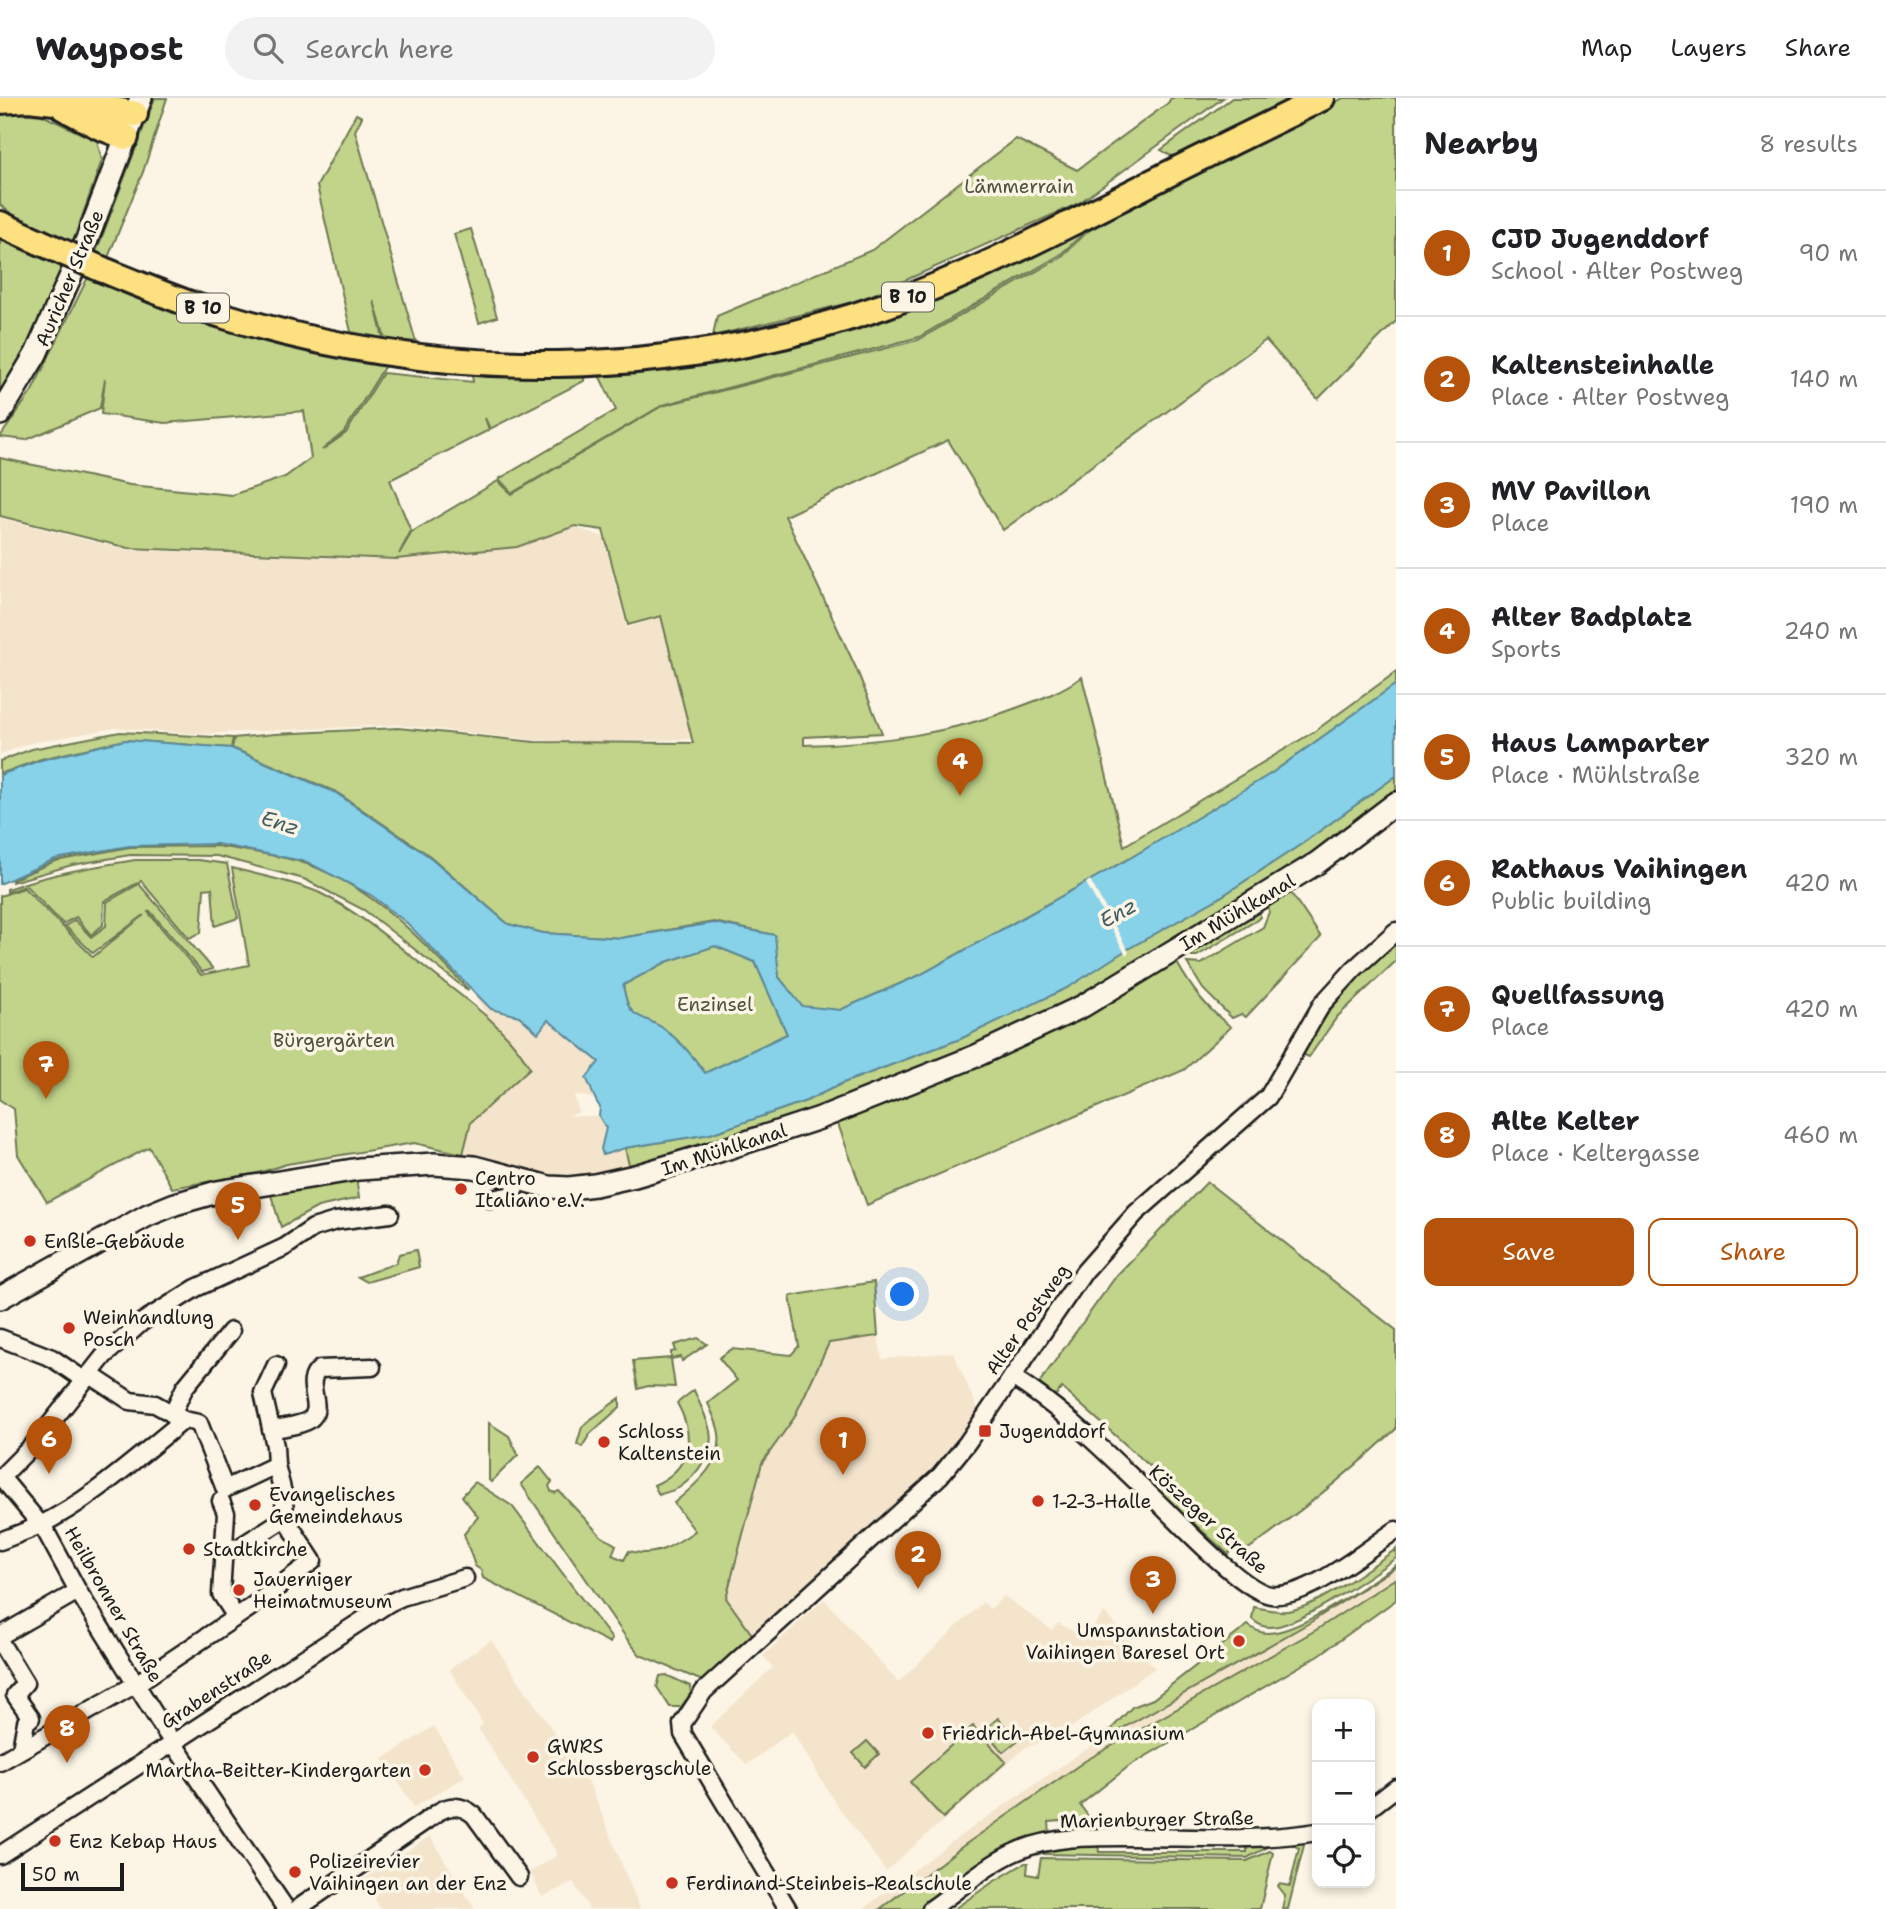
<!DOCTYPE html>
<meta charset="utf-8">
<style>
body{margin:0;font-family:"Shantell Sans",sans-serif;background:#f2f2f2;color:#202124}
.controls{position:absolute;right:21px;bottom:21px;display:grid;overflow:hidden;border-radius:14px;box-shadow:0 4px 10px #0003}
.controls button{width:63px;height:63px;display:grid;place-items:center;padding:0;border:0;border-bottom:2px solid #e0e0e0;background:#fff;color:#202124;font:35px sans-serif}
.scale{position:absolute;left:21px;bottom:18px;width:103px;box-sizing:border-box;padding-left:7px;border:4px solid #1c1c1c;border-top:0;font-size:19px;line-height:24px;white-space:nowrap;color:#1c1c1c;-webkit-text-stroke:5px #fcf5e5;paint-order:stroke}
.you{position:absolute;left:903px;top:1197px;width:24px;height:24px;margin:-18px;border:5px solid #fff;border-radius:50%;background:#1a73e8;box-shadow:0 0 0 10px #1a73e833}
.badge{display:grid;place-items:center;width:46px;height:46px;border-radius:50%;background:#b45309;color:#fff;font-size:23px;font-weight:700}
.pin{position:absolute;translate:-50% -58px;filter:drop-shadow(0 2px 4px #0008)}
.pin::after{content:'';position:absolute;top:37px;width:24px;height:21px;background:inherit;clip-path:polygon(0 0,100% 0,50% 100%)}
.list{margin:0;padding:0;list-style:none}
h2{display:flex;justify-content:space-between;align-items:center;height:91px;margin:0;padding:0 28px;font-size:30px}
h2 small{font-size:23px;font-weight:400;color:#757577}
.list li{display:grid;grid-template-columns:46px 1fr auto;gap:21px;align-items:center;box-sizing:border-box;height:126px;padding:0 28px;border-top:2px solid #e0e0e0}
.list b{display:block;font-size:26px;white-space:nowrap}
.list p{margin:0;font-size:23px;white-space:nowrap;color:#757577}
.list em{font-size:23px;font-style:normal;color:#757577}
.actions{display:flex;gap:14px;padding:21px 28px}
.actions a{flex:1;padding:16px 0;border:2px solid #b45309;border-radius:14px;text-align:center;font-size:24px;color:#b45309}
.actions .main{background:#b45309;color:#fff}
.icon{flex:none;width:38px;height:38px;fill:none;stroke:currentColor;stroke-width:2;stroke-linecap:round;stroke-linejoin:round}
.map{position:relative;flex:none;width:1396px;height:1811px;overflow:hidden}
header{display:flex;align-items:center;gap:42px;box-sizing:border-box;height:98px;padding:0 35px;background:#fff;border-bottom:2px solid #e0e0e0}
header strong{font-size:33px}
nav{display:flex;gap:38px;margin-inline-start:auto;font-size:24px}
.search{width:490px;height:63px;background:#f2f2f2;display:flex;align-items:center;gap:18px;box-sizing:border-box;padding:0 24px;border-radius:38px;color:#757577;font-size:26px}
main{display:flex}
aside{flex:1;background:#fff}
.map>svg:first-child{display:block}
</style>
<header>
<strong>Waypost</strong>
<div class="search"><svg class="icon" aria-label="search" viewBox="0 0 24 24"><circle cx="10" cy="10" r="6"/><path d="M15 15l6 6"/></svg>Search here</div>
<nav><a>Map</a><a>Layers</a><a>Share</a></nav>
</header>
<main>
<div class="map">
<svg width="1396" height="1811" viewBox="0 0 1396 1811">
<rect width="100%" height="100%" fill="#fcf5e5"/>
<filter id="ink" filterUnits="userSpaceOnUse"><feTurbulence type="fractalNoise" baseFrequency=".0143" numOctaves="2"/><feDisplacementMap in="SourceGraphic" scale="14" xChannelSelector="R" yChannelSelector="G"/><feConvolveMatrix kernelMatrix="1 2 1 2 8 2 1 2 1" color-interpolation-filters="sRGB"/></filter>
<g filter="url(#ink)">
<!-- built -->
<g fill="#f4e4cc">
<polygon points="0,420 128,452 396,462 517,450 575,429 603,439 627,530 661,519 691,641 589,644 535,642 398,627 198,636 115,630 26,646 0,657"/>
<polygon points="470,890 491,911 519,918 537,934 548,922 599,965 591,988 593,1000 574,997 579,1014 569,1018 599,1018 606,1030 601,1051 604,1057 625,1050 629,1067 584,1076 556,1077 463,1056 471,1024 530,970 523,957 486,917"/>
<polygon points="878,1238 882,1261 953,1254 979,1314 908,1402 753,1538 726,1500 763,1365 794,1320 829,1244"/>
<polygon points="1396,1469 1396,1480 1316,1532 1085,1663 963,1748 880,1811 863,1811 957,1740 1080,1655 1311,1524"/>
<polygon points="1004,1498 1052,1532 1058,1525 1085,1540 1104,1514 1155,1570 1062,1636 1025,1650 886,1773 834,1703 792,1633 747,1667 710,1629 773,1569 763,1558 824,1501 898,1584 983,1504 990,1511"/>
<polygon points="491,1542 590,1687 640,1811 589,1811 573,1784 542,1799 530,1774 558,1757 478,1630 483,1626 449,1571"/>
<polygon points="434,1628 465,1679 414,1709 383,1661"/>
<polygon points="430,1738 475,1811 381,1811 363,1782"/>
</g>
<!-- green -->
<g fill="#c1d48a" stroke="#6e7853" stroke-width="2">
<polygon points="155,0 167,0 143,74 107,162 95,157"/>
<polygon points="1171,0 1223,0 1079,105 861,202 713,238 717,218 872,152 1016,41 1077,72 1168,5"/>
<polygon points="1232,0 1303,0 1179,62 1161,52"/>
<path d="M 1343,0 L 1396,0 L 1396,223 L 1318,301 L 1266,242 L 1003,432 L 948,342 L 785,418 L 856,570 L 882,635 L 804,639 L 804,647 C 878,645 950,636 1019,609 C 1041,601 1062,593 1082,579 L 1124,748 L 1315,633 L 1396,574 L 1396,586 L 1272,675 L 1132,759 L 920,877 L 840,912 L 802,909 L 779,879 L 774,837 L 714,824 L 621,840 L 543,835 L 508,826 L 430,758 L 336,694 L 232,650 L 234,640 L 275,636 L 398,630 L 535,644 L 693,645 L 661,518 L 628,527 L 603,432 L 575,428 L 517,449 L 396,461 L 128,450 L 0,418 L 0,360 L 130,387 L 232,397 L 285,379 L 311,360 L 304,313 L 165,325 L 101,316 L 105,281 L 100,310 L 26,342 L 0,339 L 32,293 L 88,179 L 165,211 L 228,233 L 230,230 L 386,266 L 344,334 L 322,352 L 346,335 L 383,275 L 473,284 L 472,277 L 584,278 L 584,283 L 490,331 L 485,320 L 489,332 L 390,382 L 411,433 L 399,456 L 412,434 L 498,383 L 512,396 L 662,308 L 918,242 L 1061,159 L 1088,133 Z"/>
<polygon points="6,14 42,17 97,43 102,62 72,147 32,131 0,107 0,17"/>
<polygon points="356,16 362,19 355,33 416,244 385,241 374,203 383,240 351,234 317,88"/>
<polygon points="1085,129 1086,133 1060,157 919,239 663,307 512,395 499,381 616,312 598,275 673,268"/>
<polygon points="471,131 497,219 479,225 454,136"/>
<polygon points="0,142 66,171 29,254 0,300"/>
<polygon points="120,634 233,640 231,650 125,642 41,661 0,676 0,663 32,651"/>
<polygon points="1396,678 1396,694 1336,742 1085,895 1001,938 889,984 799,1017 679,1057 629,1067 625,1050 710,1036 806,1003 843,985 960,941 1068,889 1126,852 1219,800 1303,745"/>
<path d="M 217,748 C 246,753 281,757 307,766 C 375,791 420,840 468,891 L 467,892 L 364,812 L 304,781 L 217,758 L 130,757 L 72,767 L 12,784 L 12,782 L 55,763 L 130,749 Z"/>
<path d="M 135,762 L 198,762 L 227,766 L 238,820 L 215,828 L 212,790 L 204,791 L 201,835 L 189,840 L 141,783 L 104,803 L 103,827 L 91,837 L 76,819 L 63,826 L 26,788 L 7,794 L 7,791 C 49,776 91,769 135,762 Z"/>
<path d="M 232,770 C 258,777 296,784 320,795 C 358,814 392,843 426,870 C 462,899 507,928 530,970 L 471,1024 L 463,1056 L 414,1045 L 287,1066 L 258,1075 L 172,1090 L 149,1049 L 47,1104 L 18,1057 L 14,1011 L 0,1002 L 0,798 L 24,790 L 93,859 L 144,817 L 93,855 L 65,828 L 75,822 L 91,839 L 106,828 L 107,804 L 139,786 L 213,871 L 202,874 L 150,813 L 148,814 L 201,877 L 249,867 Z"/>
<polygon points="1289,792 1321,839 1246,919 1241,916 1232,920 1203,891 1187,865 1201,866 1263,829 1269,814 1268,807"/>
<polygon points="1260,810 1260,819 1257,822 1197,858 1192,858 1188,855"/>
<polygon points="1396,844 1396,863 1337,919 1309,959 1302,956 1330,912 1360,877"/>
<path d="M 715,848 L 755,864 L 787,936 L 705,975 C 694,959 680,943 664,931 C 638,914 629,925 623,887 L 666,864 Z"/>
<path d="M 1176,863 C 1191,890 1206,910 1231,929 L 1184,972 L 867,1107 L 837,1023 L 925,990 L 1089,914 Z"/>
<polygon points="356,1079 359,1100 318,1109 281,1129 270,1094"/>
<path d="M 1207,1084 L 1396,1232 L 1396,1331 C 1348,1376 1298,1416 1244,1454 L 1239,1455 L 1233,1451 L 1228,1456 L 1143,1380 L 1152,1370 L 1062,1290 L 1054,1299 L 1039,1285 L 1117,1177 Z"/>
<polygon points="416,1152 419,1169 367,1184 358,1179 396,1165 399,1156"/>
<path d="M 874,1184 L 878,1238 L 829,1245 L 794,1320 L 762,1365 L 726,1500 L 753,1538 L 705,1584 L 640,1557 L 627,1541 L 521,1386 L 540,1369 L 552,1384 L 549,1388 L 551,1393 L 555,1395 L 559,1393 L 601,1438 L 616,1447 L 612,1457 L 624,1462 L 629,1453 C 655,1460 673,1448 695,1433 L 674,1405 C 694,1388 727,1362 718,1331 C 716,1322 711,1313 708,1305 L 737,1282 L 719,1260 L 732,1251 L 791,1257 L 799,1248 L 790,1198 Z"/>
<polygon points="698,1240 707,1246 682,1263 681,1259 671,1261 675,1289 648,1288 638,1291 633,1263 671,1260 671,1254 676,1253 674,1247"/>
<path d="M 694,1292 C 699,1305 707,1319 710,1333 C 715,1354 696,1378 680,1389 C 674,1393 665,1394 659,1397 L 654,1387 C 691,1371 696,1339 677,1305 Z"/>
<polygon points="620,1300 620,1309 590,1336 582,1349 577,1346 582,1329 587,1324"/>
<polygon points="489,1325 509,1338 518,1357 491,1384 489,1382"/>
<polygon points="475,1384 512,1408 612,1541 610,1545 483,1480 481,1472 475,1468 464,1436 478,1419 462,1398"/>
<path d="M 1396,1451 L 1396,1460 C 1370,1478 1295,1532 1267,1529 C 1261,1528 1256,1525 1252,1521 L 1254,1509 C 1265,1511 1276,1514 1287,1513 C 1317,1510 1370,1469 1396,1451 Z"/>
<path d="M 1396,1467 L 1396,1469 L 1311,1524 L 1100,1643 L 1132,1609 L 1153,1601 L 1248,1527 C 1253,1531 1260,1535 1267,1535 C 1299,1536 1369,1485 1396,1467 Z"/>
<polygon points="1396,1480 1396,1502 1319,1557 1129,1668 1080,1707 1099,1733 1086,1734 1085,1721 1049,1724 1050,1737 987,1764 921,1811 880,1811 963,1748 1085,1663 1316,1532"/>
<polygon points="666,1577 690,1588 691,1595 681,1609 670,1609 657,1589 660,1578"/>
<polygon points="998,1620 1017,1643 1003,1654 984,1632"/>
<polygon points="973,1628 1006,1664 943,1720 910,1684"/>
<polygon points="867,1643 879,1656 865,1669 853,1655"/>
<polygon points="1305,1743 1288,1811 1282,1811 1285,1797 1278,1788 1279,1786 1290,1788 1299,1750 1289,1745"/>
<polygon points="1247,1744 1266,1745 1272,1747 1247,1760 1043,1756 1044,1753 1071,1748 1098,1746 1099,1754 1247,1754"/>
<polygon points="1270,1753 1273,1755 1260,1811 954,1811 993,1784 1025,1765 1028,1765 1027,1776 1038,1778 1041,1760 1247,1763"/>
</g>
<!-- water -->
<path fill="#88d2e9" stroke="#5d8997" stroke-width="2" fill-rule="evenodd" d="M 1396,586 L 1396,678 L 1303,745 L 1219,800 L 1126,852 L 1069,889 L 960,941 L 843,985 L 806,1003 L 710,1036 L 625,1050 L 603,1057 L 601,1051 L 606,1030 L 599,1018 L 600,1009 C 593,1000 592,990 586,980 L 599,964 L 548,922 L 538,935 L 519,918 L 491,911 L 407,825 L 371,797 L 307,764 L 217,746 L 129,748 L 55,761 L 0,786 L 0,677 L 41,662 L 125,642 L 231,650 L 336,695 L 430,759 L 508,826 L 543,835 L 621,840 L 714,825 L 775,837 L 779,879 L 802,908 L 840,912 L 920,877 L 1132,759 L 1272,675 ZM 715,848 L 755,864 L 787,936 L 705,975 C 694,959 680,943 664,931 C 639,914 629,925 623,887 L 666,864 Z"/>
<!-- pier -->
<polygon fill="#fcf5e5" points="1090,782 1129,854 1126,857 1086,785"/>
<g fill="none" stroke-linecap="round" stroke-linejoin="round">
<defs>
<g id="street">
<polyline points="491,1101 512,1097 518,1083"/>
<polyline points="0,1240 52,1260 84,1282"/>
<polyline points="89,1276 130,1303 155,1306 184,1322 199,1325 225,1391"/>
<path d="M 1012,1279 C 1059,1308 1099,1348 1138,1385 C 1164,1408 1241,1494 1271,1497 C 1308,1501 1366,1452 1396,1432"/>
<polyline points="172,1316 185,1289 231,1233"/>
<path d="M 271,1332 C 282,1329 300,1328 309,1322 C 327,1310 301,1285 320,1271 L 372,1269"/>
<polyline points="1,1379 45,1432 78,1493 165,1633 286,1811"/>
<polyline points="0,1380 36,1344 104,1258 142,1224 196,1190 285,1149 313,1130 336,1123 390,1116"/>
<polyline points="225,1391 276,1367"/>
<polyline points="221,1403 226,1415 221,1496 236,1519"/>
<path d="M 0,1443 C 13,1438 27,1433 40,1427 C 90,1403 140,1357 184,1322"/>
<polyline points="225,1449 238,1450 285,1420"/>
<polyline points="0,1538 78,1493"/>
<polyline points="0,1544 25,1585 15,1597 31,1620 26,1624 21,1650"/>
<polyline points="0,1664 136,1586 248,1511 313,1463 285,1420 284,1399 276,1367 275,1348 263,1295 276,1267"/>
<polyline points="1370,1710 1396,1690"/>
<polyline points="0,1757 389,1505 402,1499 465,1480"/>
<path d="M 297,1811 L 440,1713 C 452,1706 463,1708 474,1717 L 519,1779"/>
<polyline points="788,1811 683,1636 682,1626 704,1593 940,1378 967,1345 1084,1174 1136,1115 1268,999 1322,906 1354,871 1396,833"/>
<path d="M 931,1811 C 960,1791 988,1765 1020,1752 C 1054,1738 1095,1739 1131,1739 C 1193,1739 1256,1744 1317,1734"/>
</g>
<g id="secondary">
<polyline points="0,316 36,256 88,139 141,0"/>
<polyline points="0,1200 148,1117 175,1106 217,1094 359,1071 434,1066 474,1069 549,1089 569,1090 595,1087 635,1078 716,1054 820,1020 976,958 1083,908 1317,765 1396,705"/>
</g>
<g id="primary">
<polyline points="0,3 29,1 106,10 135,16"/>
<polyline points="64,10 98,28 126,39"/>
<polyline points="0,126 40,144"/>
<path d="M 101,171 C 143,188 185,206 228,219 C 442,284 672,283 884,208 C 969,178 1050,136 1131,95 C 1194,62 1258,32 1322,0"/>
</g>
</defs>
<!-- street casing -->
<use href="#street" stroke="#1c1c1c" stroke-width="21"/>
<!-- secondary casing -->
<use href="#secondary" stroke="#1c1c1c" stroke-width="26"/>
<!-- primary casing -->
<use href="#primary" stroke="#1c1c1c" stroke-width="30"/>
<!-- street -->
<use href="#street" stroke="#fcf5e5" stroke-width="16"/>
<!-- secondary -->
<use href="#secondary" stroke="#fcf5e5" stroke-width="21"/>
<!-- primary -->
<use href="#primary" stroke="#fde080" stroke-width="24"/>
<defs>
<polyline id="primary-bridge" points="40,144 101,171"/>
</defs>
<!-- primary-bridge casing -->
<use href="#primary-bridge" stroke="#1c1c1c" stroke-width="30" stroke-linecap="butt"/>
<!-- primary-bridge -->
<use href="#primary-bridge" stroke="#fde080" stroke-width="24"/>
</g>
</g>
<!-- markers -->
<g fill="#c8321e" stroke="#fcf5e5" stroke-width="2.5">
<circle cx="461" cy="1091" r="7"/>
<circle cx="30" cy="1143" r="7"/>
<circle cx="69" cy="1230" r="7"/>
<rect x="978" y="1326" width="14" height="14" rx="3.5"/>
<circle cx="604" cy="1344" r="7"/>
<circle cx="1038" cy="1403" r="7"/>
<circle cx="255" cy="1407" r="7"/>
<circle cx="189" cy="1451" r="7"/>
<circle cx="239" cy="1492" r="7"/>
<circle cx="1239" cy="1543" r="7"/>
<circle cx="928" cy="1635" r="7"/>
<circle cx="533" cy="1659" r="7"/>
<circle cx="425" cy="1672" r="7"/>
<circle cx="55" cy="1743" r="7"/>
<circle cx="295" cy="1774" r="7"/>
<circle cx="672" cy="1785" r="7"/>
</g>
<g text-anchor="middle" stroke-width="7" stroke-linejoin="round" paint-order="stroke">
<!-- shield labels -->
<g fill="#fcf5e5" stroke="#5f5d58" stroke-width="2">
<rect x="882" y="184.5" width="52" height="29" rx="5"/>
<rect x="177" y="195.5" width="52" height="29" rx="5"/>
</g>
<g font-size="18" font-weight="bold" fill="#1c1c1c">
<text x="908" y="205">B 10</text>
<text x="203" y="216">B 10</text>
</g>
<!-- park labels -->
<g font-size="19" fill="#4e533d" stroke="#fcf5e5">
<text x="1019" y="95">Lämmerrain</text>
<text x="715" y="913">Enzinsel</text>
<text x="334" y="949">Bürgergärten</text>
</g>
<!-- street labels -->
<g font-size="19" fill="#1c1c1c" stroke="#fcf5e5">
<text transform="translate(69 180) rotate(-67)" y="7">Auricher Straße</text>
<text transform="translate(1237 814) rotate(-31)" y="7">Im Mühlkanal</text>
<text transform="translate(724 1051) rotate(-18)" y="7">Im Mühlkanal</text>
<text transform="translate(1027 1221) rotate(-55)" y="7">Alter Postweg</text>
<text transform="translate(1209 1421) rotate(42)" y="7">Köszeger Straße</text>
<text transform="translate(114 1506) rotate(60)" y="7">Heilbronner Straße</text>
<text transform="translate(216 1591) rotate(-33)" y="7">Grabenstraße</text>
<text transform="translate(1157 1721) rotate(-1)" y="7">Marienburger Straße</text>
</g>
<!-- poi labels -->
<g font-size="19" fill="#1c1c1c" stroke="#fcf5e5" text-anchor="start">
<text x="475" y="1087">Centro<tspan x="475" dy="22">Italiano e.V.</tspan></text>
<text x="44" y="1150">Enßle-Gebäude</text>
<text x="83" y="1226">Weinhandlung<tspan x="83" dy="22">Posch</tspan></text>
<text x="618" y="1340">Schloss<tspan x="618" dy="22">Kaltenstein</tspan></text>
<text x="999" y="1340">Jugenddorf</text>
<text x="269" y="1403">Evangelisches<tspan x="269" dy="22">Gemeindehaus</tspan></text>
<text x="1052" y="1410">1-2-3-Halle</text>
<text x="203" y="1458">Stadtkirche</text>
<text x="253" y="1488">Jauerniger<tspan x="253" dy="22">Heimatmuseum</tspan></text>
<text x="1225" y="1539" text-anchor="end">Umspannstation<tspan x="1225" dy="22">Vaihingen Baresel Ort</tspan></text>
<text x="942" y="1642">Friedrich-Abel-Gymnasium</text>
<text x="547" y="1655">GWRS<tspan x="547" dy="22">Schlossbergschule</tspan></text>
<text x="411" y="1679" text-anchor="end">Martha-Beitter-Kindergarten</text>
<text x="69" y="1750">Enz Kebap Haus</text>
<text x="309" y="1770">Polizeirevier<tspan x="309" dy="22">Vaihingen an der Enz</tspan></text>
<text x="686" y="1792">Ferdinand-Steinbeis-Realschule</text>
</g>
<!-- water labels -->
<g font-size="21" font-style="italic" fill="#425c64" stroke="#fcf5e5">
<text transform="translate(280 725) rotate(17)" y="7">Enz</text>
<text transform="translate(1118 815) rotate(-29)" y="7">Enz</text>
</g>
</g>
</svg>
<div class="controls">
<button>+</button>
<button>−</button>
<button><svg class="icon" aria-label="locate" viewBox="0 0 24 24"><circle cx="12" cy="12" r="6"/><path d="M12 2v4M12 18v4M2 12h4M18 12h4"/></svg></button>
</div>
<div class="scale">50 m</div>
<div class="you"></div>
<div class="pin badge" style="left:843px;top:1377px">1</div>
<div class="pin badge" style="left:918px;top:1491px">2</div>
<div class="pin badge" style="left:1153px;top:1516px">3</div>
<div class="pin badge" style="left:960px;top:698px">4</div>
<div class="pin badge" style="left:238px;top:1142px">5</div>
<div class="pin badge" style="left:49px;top:1376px">6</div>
<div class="pin badge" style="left:46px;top:1001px">7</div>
<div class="pin badge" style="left:67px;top:1665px">8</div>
</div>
<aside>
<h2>Nearby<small>8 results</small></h2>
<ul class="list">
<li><span class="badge">1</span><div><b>CJD Jugenddorf</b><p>School · Alter Postweg</p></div><em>90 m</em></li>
<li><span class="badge">2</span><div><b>Kaltensteinhalle</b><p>Place · Alter Postweg</p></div><em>140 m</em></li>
<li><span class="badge">3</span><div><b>MV Pavillon</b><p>Place</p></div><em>190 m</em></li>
<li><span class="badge">4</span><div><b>Alter Badplatz</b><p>Sports</p></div><em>240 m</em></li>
<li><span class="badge">5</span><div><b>Haus Lamparter</b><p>Place · Mühlstraße</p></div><em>320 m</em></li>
<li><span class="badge">6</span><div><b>Rathaus Vaihingen</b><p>Public building</p></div><em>420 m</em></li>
<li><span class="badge">7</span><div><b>Quellfassung</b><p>Place</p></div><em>420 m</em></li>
<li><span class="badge">8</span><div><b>Alte Kelter</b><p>Place · Keltergasse</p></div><em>460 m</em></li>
</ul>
<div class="actions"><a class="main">Save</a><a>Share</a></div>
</aside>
</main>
